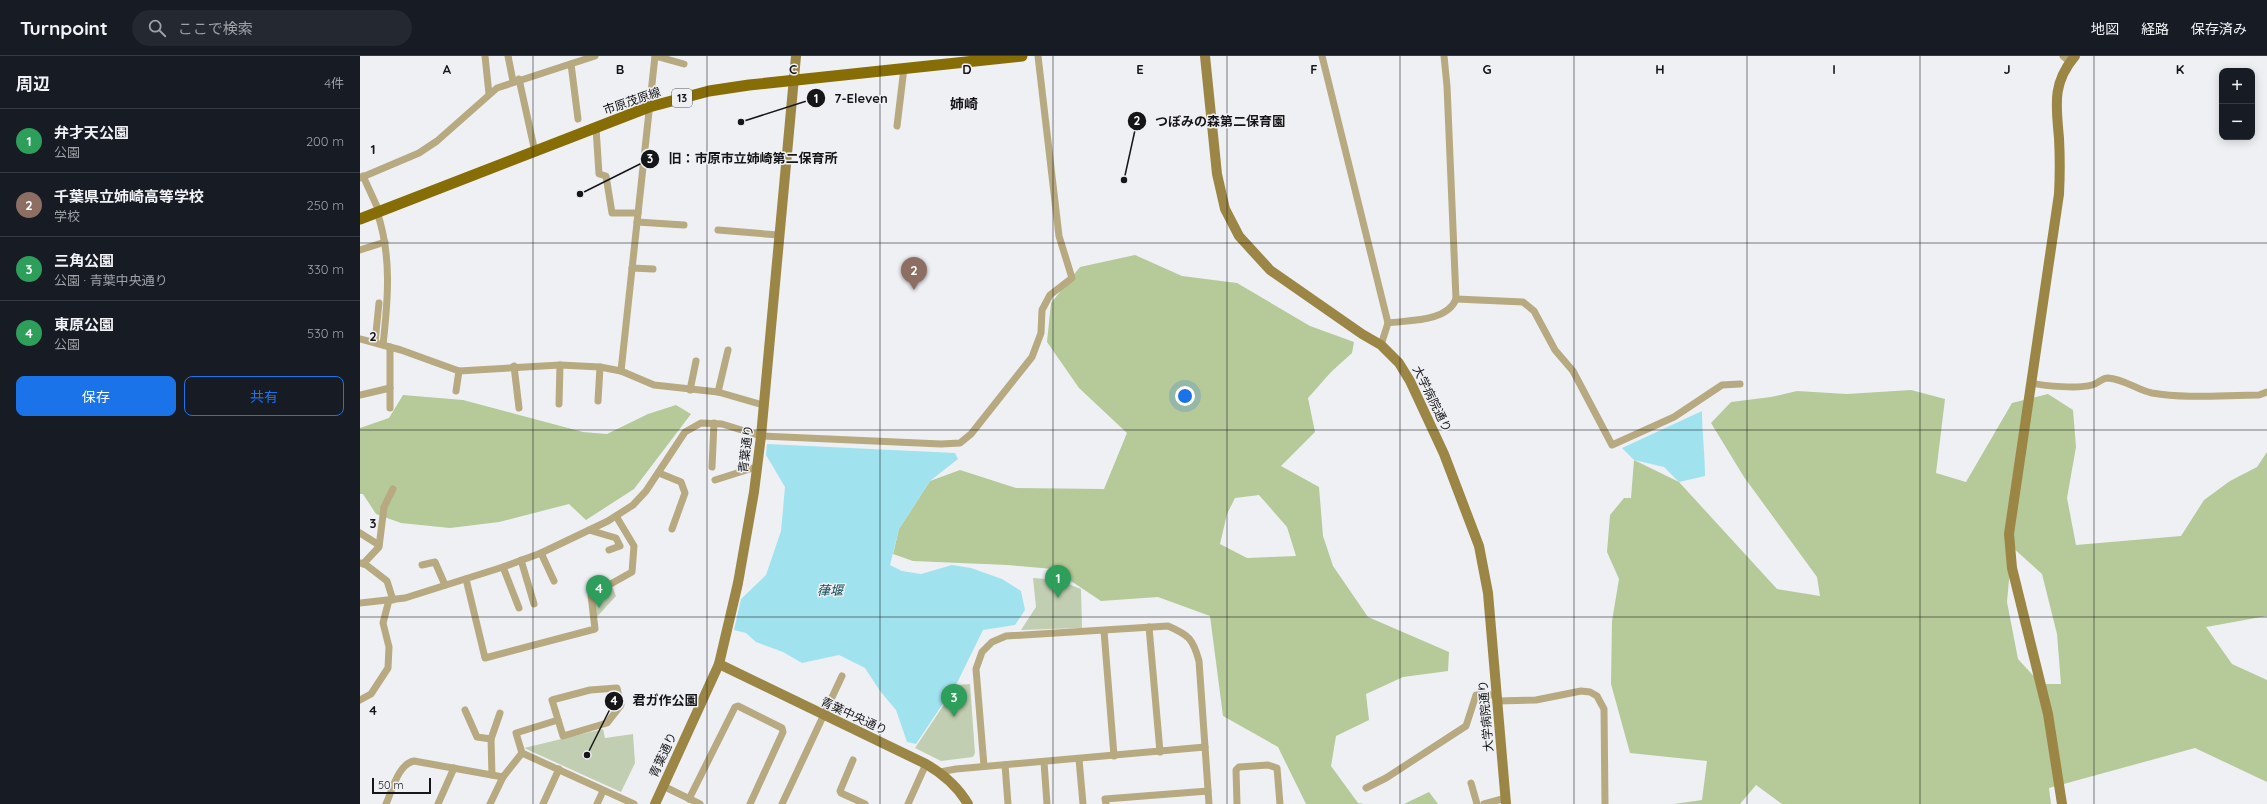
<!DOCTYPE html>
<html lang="ja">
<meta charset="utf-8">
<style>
body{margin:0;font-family:Quicksand,"Noto Sans JP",sans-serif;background:#242831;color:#f1f3f6}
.controls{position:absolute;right:12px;top:12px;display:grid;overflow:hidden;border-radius:8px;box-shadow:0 2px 10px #0003}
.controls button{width:36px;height:36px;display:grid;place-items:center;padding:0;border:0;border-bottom:1px solid #363941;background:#171b24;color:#f1f3f6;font:20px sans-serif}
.scale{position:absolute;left:12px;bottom:10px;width:59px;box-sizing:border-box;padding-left:4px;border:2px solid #161618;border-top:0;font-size:11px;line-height:14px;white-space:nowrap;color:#161618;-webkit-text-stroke:3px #eff0f4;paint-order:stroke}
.you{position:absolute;left:825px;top:340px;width:14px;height:14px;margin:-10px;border:3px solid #fff;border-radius:50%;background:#1a73e8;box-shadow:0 0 0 6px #1a73e833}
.badge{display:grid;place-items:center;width:26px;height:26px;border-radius:50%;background:#1a73e8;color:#fff;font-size:13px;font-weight:700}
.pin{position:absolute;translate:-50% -33px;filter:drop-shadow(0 1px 2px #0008)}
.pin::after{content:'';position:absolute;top:21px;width:14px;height:12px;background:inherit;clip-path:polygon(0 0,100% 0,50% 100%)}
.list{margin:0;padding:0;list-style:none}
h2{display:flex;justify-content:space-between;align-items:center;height:52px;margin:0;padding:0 16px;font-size:17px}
h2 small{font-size:13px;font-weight:400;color:#9ea1a6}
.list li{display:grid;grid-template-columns:26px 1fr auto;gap:12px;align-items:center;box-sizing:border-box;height:64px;padding:0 16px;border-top:1px solid #363941}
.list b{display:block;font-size:15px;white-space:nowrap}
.list p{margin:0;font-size:13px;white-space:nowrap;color:#9ea1a6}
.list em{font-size:13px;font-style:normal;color:#9ea1a6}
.actions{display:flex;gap:8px;padding:12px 16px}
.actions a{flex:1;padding:9px 0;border:1px solid #1a73e8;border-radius:8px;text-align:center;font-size:14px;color:#1a73e8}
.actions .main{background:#1a73e8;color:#fff}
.icon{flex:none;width:22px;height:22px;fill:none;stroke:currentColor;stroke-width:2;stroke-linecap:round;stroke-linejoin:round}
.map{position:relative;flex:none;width:1907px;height:748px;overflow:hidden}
header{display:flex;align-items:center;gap:24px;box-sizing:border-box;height:56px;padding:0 20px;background:#171b24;border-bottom:1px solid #363941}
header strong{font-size:19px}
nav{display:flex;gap:22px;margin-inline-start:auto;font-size:14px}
.search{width:280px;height:36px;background:#242831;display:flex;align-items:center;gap:10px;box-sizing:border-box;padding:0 14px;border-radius:22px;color:#9ea1a6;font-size:15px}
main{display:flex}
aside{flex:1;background:#171b24}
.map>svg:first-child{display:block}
</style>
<header>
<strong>Turnpoint</strong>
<div class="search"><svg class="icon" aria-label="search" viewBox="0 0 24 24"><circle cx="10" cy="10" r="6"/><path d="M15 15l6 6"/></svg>ここで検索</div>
<nav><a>地図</a><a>経路</a><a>保存済み</a></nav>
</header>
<main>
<aside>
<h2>周辺<small>4件</small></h2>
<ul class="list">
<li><span class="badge" style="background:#2e9e5b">1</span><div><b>弁才天公園</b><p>公園</p></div><em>200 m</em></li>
<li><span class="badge" style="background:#8d6e63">2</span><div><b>千葉県立姉崎高等学校</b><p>学校</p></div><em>250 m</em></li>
<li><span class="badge" style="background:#2e9e5b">3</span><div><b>三角公園</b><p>公園 · 青葉中央通り</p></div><em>330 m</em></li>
<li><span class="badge" style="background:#2e9e5b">4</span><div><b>東原公園</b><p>公園</p></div><em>530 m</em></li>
</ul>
<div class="actions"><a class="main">保存</a><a>共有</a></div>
</aside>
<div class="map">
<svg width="1907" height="748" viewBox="0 0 1907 748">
<rect width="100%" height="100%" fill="#eff0f4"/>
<!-- green -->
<g fill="#c2ceb1">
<polygon points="673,522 698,524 721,533 722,572 661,574 676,551"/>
<polygon points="251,528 256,540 234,564 231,539"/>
<polygon points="610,628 615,697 613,701 581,705 555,692 597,629"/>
<polygon points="243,673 245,682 273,678 275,707 261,736 164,692"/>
</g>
<!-- forest -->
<g fill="#b5c999" fill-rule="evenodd">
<path d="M 775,199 L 822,220 L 877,227 L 950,270 L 994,286 L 992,297 L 971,316 L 948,342 L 955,376 L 921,410 L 959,431 L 963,480 L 973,510 L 1008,561 L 1089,596 L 1088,615 L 1043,621 L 1006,638 L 1009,664 L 976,680 L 971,710 L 998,747 L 1004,748 L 946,748 L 918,691 L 863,660 L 850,560 L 798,541 L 741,545 L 693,513 L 648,509 L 553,505 L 533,498 L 539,473 L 570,425 L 600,414 L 656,432 L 744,433 L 767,377 L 719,332 L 687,286 L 691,247 L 720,211 ZM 899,439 L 927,471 L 936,500 L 887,502 L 860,488 L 867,458 L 875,442 Z"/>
<path d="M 1551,334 L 1585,343 L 1576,417 L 1606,426 L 1652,347 L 1688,338 L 1713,354 L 1716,391 L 1707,442 L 1716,489 L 1821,480 L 1844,444 L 1870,425 L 1897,411 L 1907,396 L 1907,560 L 1846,571 L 1872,608 L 1907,624 L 1907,726 L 1835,692 L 1689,732 L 1691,748 L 1422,748 L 1396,729 L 1380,748 L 1314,748 L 1342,744 L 1347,705 L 1270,697 L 1251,628 L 1252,565 L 1259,523 L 1247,496 L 1250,459 L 1264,442 L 1271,442 L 1274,404 L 1319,426 L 1417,533 L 1460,540 L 1457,521 L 1384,421 L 1351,367 L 1371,346 L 1411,341 L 1437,335 L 1487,338 ZM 1652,491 L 1682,518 L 1697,578 L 1701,628 L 1681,628 L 1658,603 L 1647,546 Z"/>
<polygon points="43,339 103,344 223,376 247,378 288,358 316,349 331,358 274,433 226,464 209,448 139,466 90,472 41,467 16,458 3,438 0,438 0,372 29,362"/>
<polygon points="1069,736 1078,748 1044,748"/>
</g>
<!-- water -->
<g fill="#a0e3ef">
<path d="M 1342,355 C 1342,377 1345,397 1345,420 L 1319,426 L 1304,411 L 1274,404 L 1262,392 Z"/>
<polygon points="407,388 595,397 598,403 570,425 539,473 530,509 542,515 561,518 592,509 611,512 642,523 661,535 665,554 655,569 623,574 598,625 556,688 547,686 536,654 520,635 505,612 479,599 442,607 423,596 396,586 386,577 374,574 381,543 406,519 421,475 425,431 406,399"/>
</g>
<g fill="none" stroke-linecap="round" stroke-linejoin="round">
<!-- street -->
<g stroke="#b7a980" stroke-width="7">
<polyline points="125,0 129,38"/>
<polyline points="148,0 153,25"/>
<polyline points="295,0 324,8"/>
<polyline points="962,0 1028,267 1021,289"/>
<polyline points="1703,0 1710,6"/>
<polyline points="211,8 218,63"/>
<polyline points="159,23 175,96"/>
<polyline points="537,70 544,12"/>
<polyline points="236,72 239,118 246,120 252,157 278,157"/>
<polyline points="3,120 19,155"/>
<polyline points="0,122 59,97 77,85 137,32 235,0"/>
<path d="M 17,156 C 32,199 28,244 23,289"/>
<polyline points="277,166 324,169"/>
<polyline points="358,174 418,179"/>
<polyline points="0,194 25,186"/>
<polyline points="272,212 293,213"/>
<polyline points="1096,243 1163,246 1174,255 1195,294 1213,315 1252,389 1314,361 1362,329 1380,328"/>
<path d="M 1028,267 C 1049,264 1087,266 1096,243 L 1087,30 L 1084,0"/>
<polyline points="0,283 41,294 99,315 200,309 240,311 261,315 294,329 358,336 403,349"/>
<polyline points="15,286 19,247"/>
<polyline points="30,291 30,352"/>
<polyline points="154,310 159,352"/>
<polyline points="261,315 295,0"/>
<path d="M 1671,327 C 1685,330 1718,333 1732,329 C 1738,328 1741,322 1748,322 C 1764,323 1777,334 1792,337 C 1826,343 1864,339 1899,339 L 1907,336"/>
<polyline points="330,334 336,305"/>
<polyline points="96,335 99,315"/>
<polyline points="358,336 368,294"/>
<polyline points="0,339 30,332"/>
<polyline points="238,345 240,311"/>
<polyline points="199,348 200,309"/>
<polyline points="352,411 354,367"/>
<polyline points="299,417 321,426 325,437 312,473"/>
<polyline points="355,424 396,411"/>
<polyline points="229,474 256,482 260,490 249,494"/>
<polyline points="0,477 19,489"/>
<polyline points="181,497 194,525"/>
<polyline points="161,504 174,548"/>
<polyline points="0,507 5,508 27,525 33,544"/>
<polyline points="3,508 19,491 24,451 33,433"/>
<polyline points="62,509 75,506 85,529"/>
<polyline points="143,511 159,552"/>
<polyline points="106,523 125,602 235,573 231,539 272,516 274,490 256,460"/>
<polyline points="0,547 45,542 143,511 181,497 248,465 273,449 286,435 325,376 341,367 362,368 401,380 581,388 600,387 611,378 672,301 681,277 682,254 690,239 712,222 699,180 678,0"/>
<polyline points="789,571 800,696"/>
<polyline points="744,575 754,700"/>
<polygon points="257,632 261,649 247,667 203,680 192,644 230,634"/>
<polyline points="0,644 11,638 28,612 29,591 23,567 29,544"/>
<polyline points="1138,645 1176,644 1221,635 1230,636 1237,640 1244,653 1245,748"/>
<polyline points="105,654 117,681 131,683 132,719"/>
<polyline points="131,683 140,657"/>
<polyline points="162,697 156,677 198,664"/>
<polyline points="719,703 723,748"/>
<polyline points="493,704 480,735 481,737 505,748"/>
<polyline points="684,706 687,748"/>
<polyline points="645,709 648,748"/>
<path d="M 624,710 L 616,613 L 622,596 L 632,586 L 646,580 L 808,570 C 829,579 833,583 839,605 L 849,748"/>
<polyline points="580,716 596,713 845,691"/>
<polyline points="1111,727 1117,748"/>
<polyline points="303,730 340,748"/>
<polyline points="1006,732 1026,722 1106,670 1116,639 1137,639"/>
<polyline points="329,743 375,651 378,650 422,672 423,676 390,748"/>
<path d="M 26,748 C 32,735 38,708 54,705 L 143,721"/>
<polyline points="78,748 94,712"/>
<polyline points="130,748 143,721 162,697 274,748"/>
<polyline points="183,748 199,713"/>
<polyline points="237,748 243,735"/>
<polyline points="422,748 482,620"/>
<polyline points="548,748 566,708"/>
<polyline points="746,748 745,743 848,735"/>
<polyline points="877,748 876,714 879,711 908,709 917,712 920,748"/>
<polyline points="1124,748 1146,742"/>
</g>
<!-- secondary -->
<g stroke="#9b8646" stroke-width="10">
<polyline points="845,0 857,118 865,153 879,180 910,214 1002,278 1021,289 1039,307 1050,325 1084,398 1119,490 1128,537 1146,748"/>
<path d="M 359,608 L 566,708 C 583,718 598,731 608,748"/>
<polyline points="295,748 359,608 378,527 394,436 401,380 436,0"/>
<path d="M 1702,748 L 1688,658 L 1652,512 L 1649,478 L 1699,138 C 1700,119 1700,101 1699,82 C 1696,49 1692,27 1715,0"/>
</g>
<!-- primary -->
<polyline stroke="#876d05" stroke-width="11" points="0,163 289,51 349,35 389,29 662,0"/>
</g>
<!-- grid -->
<path fill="none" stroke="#161618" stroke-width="1" stroke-opacity="0.55" d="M 173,0 L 173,748M 347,0 L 347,748M 520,0 L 520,748M 693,0 L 693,748M 867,0 L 867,748M 1040,0 L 1040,748M 1214,0 L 1214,748M 1387,0 L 1387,748M 1560,0 L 1560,748M 1734,0 L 1734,748M 0,187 L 1907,187M 0,374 L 1907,374M 0,561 L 1907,561"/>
<g text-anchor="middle" stroke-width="3" stroke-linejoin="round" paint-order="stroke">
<!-- shield labels -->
<rect fill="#eff0f4" stroke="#57575a" stroke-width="1" x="312" y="33" width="20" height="18" rx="3"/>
<g font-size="11" font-weight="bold" fill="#161618">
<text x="322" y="46">13</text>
</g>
<!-- street labels -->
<g font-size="12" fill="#161618" stroke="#eff0f4">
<text transform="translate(272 45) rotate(-19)" y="4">市原茂原線</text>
<text transform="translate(1072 343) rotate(64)" y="4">大学病院通り</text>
<text transform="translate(386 393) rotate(-83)" y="4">青葉通り</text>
<text transform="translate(494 660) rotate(25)" y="4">青葉中央通り</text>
<text transform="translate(1126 660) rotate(-95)" y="4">大学病院通り</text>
<text transform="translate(303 699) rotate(-65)" y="4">青葉通り</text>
</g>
<!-- water labels -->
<g font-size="13" font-style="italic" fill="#134d56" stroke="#eff0f4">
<text x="470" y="539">葎堰</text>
</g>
<!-- quarter labels -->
<g font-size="14" font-weight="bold" fill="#161618" stroke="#eff0f4">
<text x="604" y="53">姉崎</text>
</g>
</g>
<g font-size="13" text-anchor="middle" font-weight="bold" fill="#161618" stroke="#eff0f4" stroke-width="3" stroke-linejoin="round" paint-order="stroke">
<text x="87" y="18">A</text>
<text x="260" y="18">B</text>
<text x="433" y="18">C</text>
<text x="607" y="18">D</text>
<text x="780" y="18">E</text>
<text x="954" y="18">F</text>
<text x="1127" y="18">G</text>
<text x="1300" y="18">H</text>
<text x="1474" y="18">I</text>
<text x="1647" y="18">J</text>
<text x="1820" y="18">K</text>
<text x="13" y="98">1</text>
<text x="13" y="285">2</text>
<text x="13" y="472">3</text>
<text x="13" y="659">4</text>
</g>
<!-- callouts -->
<path fill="none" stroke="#161618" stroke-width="1.5" d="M381 66L456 42M764 124L777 65M220 138L290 103M227 699L254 645"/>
<g fill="#161618" stroke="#eff0f4" stroke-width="1.5">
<circle cx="381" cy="66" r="4"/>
<circle cx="764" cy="124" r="4"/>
<circle cx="220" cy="138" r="4"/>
<circle cx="227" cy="699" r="4"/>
<circle cx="456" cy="42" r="10"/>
<circle cx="777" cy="65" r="10"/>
<circle cx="290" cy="103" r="10"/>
<circle cx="254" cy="645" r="10"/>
</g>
<g font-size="12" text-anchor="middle" font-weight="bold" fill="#fff">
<text x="456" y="47">1</text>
<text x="777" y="69">2</text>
<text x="290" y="107">3</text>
<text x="254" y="649">4</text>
</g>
<g font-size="13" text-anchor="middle" font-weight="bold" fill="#161618" stroke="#eff0f4" stroke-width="3" stroke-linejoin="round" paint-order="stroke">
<text x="501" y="47">7-Eleven</text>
<text x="860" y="70">つぼみの森第二保育園</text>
<text x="393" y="107">旧：市原市立姉崎第二保育所</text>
<text x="305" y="649">君ガ作公園</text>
</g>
</svg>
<div class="controls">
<button>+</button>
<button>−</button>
</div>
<div class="scale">50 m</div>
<div class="you"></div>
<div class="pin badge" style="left:698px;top:542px;background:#2e9e5b">1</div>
<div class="pin badge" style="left:554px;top:234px;background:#8d6e63">2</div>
<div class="pin badge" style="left:594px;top:661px;background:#2e9e5b">3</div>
<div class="pin badge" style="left:239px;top:552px;background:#2e9e5b">4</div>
</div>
</main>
